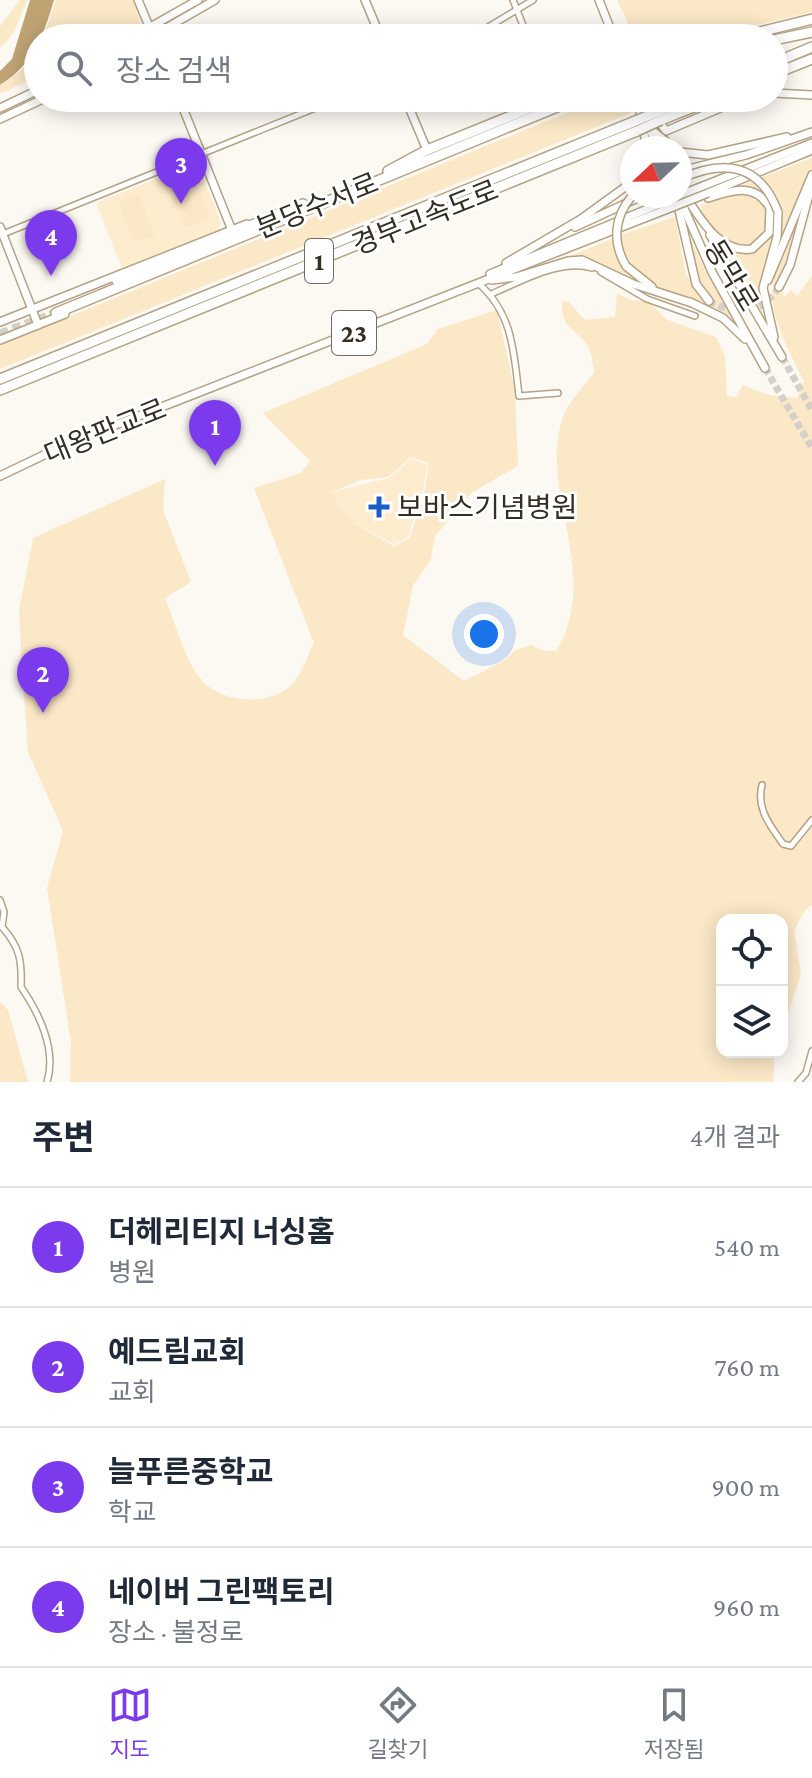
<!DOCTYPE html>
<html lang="ko">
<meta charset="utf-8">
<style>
body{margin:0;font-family:"Crimson Pro","Noto Sans KR",serif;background:#f6f6f7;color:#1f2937}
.controls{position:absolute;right:24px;bottom:24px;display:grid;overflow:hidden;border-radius:16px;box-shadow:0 4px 20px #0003}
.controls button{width:72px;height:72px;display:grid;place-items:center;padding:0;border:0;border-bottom:2px solid #e0e1e3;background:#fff;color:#1f2937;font:40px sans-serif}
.compass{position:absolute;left:620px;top:136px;width:72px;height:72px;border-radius:50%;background:#fff;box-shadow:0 4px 20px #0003;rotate:248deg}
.you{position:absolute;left:484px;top:634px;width:28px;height:28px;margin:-20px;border:6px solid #fff;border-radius:50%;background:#1a73e8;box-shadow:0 0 0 12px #1a73e833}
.badge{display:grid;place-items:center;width:52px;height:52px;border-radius:50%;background:#7c3aed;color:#fff;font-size:26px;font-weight:700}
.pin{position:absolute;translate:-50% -66px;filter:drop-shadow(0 2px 4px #0008)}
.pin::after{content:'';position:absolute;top:42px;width:28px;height:24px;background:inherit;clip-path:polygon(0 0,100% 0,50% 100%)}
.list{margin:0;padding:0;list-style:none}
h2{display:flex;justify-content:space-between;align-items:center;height:104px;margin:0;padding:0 32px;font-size:34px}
h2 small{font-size:26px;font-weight:400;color:#747a83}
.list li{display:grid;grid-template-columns:52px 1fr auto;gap:24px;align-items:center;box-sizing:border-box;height:120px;padding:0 32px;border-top:2px solid #e0e1e3}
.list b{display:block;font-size:30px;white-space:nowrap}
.list p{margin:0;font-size:26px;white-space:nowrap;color:#747a83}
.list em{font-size:26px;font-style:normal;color:#747a83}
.icon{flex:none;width:44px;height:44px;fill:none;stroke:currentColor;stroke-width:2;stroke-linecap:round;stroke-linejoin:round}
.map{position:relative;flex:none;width:812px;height:1082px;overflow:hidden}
.search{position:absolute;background:#fff;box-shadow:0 4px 20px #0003;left:24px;right:24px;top:24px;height:88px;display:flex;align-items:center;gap:20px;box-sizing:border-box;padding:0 28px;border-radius:44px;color:#747a83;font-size:30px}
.sheet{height:584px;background:#fff}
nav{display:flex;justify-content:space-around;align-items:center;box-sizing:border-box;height:112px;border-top:2px solid #e0e1e3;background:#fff;font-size:22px;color:#747a83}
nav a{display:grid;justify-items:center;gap:4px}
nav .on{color:#7c3aed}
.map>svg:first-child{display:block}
</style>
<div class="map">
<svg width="812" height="1082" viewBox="0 0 812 1082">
<rect width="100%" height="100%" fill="#fcf9f3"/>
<!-- built -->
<g fill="#feecce">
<polygon points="190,165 200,169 221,223 218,230 122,268 96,203"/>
<polygon points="411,459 428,464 423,489 408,537 394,544 351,522 331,492 389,478"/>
</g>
<!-- green -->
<g fill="#fbe8c7" fill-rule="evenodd">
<polygon points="20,0 27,0 14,32 0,48 0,26"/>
<polygon points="56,0 133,0 141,25 116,38 64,38 66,30 62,38 43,38"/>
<polygon points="617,0 812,0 812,12 703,38 635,38"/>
<polygon points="38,47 38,76 0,94 0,86 22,70"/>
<polygon points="603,98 627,98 633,112 0,369 0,345"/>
<polygon points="812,158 812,170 782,232 780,205 762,177"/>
<polygon points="190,175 195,180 210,218 186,228 169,184"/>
<path d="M 754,180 C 795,218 764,244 761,287 C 760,295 762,304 762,313 L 722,248 C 743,256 756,253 771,236 C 777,211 766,188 738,187 Z"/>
<path d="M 732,193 C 812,193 738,303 700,205 Z"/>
<polygon points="139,194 155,235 135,243 118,202"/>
<path d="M 799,212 L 788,265 L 776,287 L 785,296 L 791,290 L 797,296 L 812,276 L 812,905 L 805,910 L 794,931 L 801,974 L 782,1033 L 782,920 L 722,920 L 722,1052 L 775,1052 L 773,1082 L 70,1082 L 71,1042 L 47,888 L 63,831 L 28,752 L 22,665 L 19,611 L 33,538 L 165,479 L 163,510 L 191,582 L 165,598 C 175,622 184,657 200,678 C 220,704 272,708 294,682 C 303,671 308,655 314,643 L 254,488 L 301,473 L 310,461 L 263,413 L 427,344 L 438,329 L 497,310 L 515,391 L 518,466 L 471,493 L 435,536 L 431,559 L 413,586 L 403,635 L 464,681 L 507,659 L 515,650 L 531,645 L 545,651 L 556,651 C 604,574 534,485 565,412 C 571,399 585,385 594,373 C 593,364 592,354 588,346 C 575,326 561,331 562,301 L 569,302 L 585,320 L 615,317 L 617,293 L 631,300 L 649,302 L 667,320 L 716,337 L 725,356 L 727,396 L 736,397 L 743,385 L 768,395 L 797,398 L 804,381 C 766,308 760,288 799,212 ZM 411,457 L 429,463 L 425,490 L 410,538 L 394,546 L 351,522 L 331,492 L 361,480 L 388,477 Z"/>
<path d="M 675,217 L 686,275 L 706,302 L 697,282 L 687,232 L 707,274 L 740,330 C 700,309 626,288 620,235 Z"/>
<path d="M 614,238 L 628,271 L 645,287 C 614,275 597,257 563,259 Z"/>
<polygon points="0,1002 8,1010 28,1082 0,1082"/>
</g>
<!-- water -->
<path fill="#bfa373" d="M 30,0 L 54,0 C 44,34 33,65 0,85 L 0,71 L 12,59 Z"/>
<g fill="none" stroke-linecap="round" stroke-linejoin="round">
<!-- major-tunnel -->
<g stroke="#d4d0c9" stroke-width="7" stroke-dasharray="7 3.5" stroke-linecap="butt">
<path d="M 709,301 C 735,315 761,316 779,287"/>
<polyline points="782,357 812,410"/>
<polyline points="765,368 812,448"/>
</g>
<!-- highway-tunnel -->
<polyline stroke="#d4d0c9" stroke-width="9" stroke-dasharray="9 4.5" stroke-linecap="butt" points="0,334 56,313"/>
<defs>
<g id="minor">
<polyline points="513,0 528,38"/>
<polyline points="470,38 533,0"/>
<polyline points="3,234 340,98"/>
<polyline points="601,272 647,299 695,316"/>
<path d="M 478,283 C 513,313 514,353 519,396 L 558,393"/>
<path d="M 491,294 C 520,282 561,258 592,268"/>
<path d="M 762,785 C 756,809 770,825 783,844 L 791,846 L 812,820"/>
<path d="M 0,900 L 4,912 L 2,927 C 20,947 22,961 21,987 C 39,1013 57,1050 47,1082"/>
<polyline points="798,1082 806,1073 812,1051"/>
</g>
<g id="major">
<polyline points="138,0 151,31"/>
<polyline points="365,0 381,38"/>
<polyline points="599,0 614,38"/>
<polyline points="131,38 198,0"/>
<polyline points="149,38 215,0"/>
<polyline points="774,93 812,95"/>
<polyline points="179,98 231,228"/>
<polyline points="405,98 427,150"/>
<polyline points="637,100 651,111 666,131 744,98"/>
<polyline points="639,104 658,148"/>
<polyline points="0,108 38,90"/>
<polyline points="640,114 647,148"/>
<polyline points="0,119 45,98"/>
<polyline points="654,132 674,148"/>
<polyline points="680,152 708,155 787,137"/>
<polyline points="680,171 746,155 812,132"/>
<polyline points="703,186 812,143"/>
<path d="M 680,188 C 698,213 716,254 752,249 L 769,233 L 770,208 C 755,182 732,190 708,198"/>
<polyline points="708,193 812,150"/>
<polyline points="680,199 712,272 765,368"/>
<polyline points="678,206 696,284 709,301"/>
<polyline points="0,227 38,325"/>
<polyline points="575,227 642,196"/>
<polyline points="710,235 782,357"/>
<polyline points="506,263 581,219 632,182"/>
<polyline points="626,266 652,287"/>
<polyline points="490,274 662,203"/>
<polyline points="492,280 516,277 568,261 582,260 633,284 692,303"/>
<polyline points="768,280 812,175"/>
<polyline points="779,287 790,265 812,184"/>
<polyline points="690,302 723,318 745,339"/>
<polyline points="0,322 247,224"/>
<polyline points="774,337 763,288 777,237 778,212"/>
<polyline points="0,340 65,314"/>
<polyline points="0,476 67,444 665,210"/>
</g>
<g id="highway">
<polyline points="735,38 812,19"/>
<polyline points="774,40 812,32"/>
<polyline points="774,63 812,47"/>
<polyline points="774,74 812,59"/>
<polyline points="576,104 591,98"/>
<polyline points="657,112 690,98"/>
<polyline points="661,120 716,98"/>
<polyline points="388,171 427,150 555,98"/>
<polyline points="117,281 303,204"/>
<polyline points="56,313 579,98"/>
<polyline points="0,379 633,122"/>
<polyline points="0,390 637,131"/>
</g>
</defs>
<!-- minor casing -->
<use href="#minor" stroke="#b4a285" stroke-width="8"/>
<!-- major casing -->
<use href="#major" stroke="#b4a285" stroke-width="10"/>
<!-- highway casing -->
<use href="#highway" stroke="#b4a285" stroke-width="12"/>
<!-- minor -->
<use href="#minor" stroke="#fff" stroke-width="5"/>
<!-- major -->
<use href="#major" stroke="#fff" stroke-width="7"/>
<!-- highway -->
<use href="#highway" stroke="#fff" stroke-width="9"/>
<defs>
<g id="major-bridge">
<path d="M 680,179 C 723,159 760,163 778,212"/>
<polyline points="680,195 703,186"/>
<polyline points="662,203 678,196"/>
<polyline points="665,210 708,193"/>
<path d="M 626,266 C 612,242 614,217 632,196"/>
</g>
<g id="highway-bridge">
<polyline points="633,122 657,112"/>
<polyline points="637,131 661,120"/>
</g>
</defs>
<!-- major-bridge casing -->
<use href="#major-bridge" stroke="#b4a285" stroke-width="10" stroke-linecap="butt"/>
<!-- highway-bridge casing -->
<use href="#highway-bridge" stroke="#b4a285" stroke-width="12" stroke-linecap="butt"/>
<!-- major-bridge -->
<use href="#major-bridge" stroke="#fff" stroke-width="7"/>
<!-- highway-bridge -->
<use href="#highway-bridge" stroke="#fff" stroke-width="9"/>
</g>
<!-- markers -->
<path fill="#1d5bc7" stroke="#fff" stroke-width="3" d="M375 495h8v8h8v8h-8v8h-8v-8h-8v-8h8z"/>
<g text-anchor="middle" stroke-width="6" stroke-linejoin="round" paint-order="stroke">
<!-- shield labels -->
<g fill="#fff" stroke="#716c64" stroke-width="2">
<rect x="305" y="239" width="28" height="44" rx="6"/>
<rect x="332" y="311" width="44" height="44" rx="6"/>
</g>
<g font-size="26" font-weight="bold" fill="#342d21">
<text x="319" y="270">1</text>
<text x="354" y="342">23</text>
</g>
<!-- street labels -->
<g font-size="28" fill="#342d21" stroke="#fff">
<text transform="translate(317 205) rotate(-22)" y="10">분당수서로</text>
<text transform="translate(425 217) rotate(-22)" y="10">경부고속도로</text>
<text transform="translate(732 275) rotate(59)" y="10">동막로</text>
<text transform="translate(105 431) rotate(-22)" y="10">대왕판교로</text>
</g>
<!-- poi labels -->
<g font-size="28" fill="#342d21" stroke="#fff" text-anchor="start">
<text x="397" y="517">보바스기념병원</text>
</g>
</g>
</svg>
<div class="controls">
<button><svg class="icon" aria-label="locate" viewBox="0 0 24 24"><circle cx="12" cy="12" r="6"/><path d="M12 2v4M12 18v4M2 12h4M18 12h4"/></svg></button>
<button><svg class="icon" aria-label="layers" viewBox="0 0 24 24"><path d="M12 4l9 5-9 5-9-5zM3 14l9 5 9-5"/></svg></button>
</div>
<svg class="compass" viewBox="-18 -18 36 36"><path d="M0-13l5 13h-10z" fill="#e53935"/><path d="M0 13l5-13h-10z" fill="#747a83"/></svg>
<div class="you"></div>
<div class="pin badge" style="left:215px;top:466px">1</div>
<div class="pin badge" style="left:43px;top:713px">2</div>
<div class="pin badge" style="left:181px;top:204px">3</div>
<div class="pin badge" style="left:51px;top:276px">4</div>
<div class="search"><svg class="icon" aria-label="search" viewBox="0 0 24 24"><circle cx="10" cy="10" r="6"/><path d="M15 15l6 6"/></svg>장소 검색</div>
</div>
<section class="sheet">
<h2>주변<small>4개 결과</small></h2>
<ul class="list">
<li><span class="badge">1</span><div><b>더헤리티지 너싱홈</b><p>병원</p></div><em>540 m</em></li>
<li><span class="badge">2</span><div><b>예드림교회</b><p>교회</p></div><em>760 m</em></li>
<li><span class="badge">3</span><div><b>늘푸른중학교</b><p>학교</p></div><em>900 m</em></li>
<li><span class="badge">4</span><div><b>네이버 그린팩토리</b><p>장소 · 불정로</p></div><em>960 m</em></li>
</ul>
</section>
<nav>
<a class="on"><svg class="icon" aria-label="map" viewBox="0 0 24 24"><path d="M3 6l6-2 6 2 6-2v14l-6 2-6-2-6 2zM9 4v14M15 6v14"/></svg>지도</a>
<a><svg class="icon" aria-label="directions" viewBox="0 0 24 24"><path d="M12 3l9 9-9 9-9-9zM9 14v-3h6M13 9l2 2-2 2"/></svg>길찾기</a>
<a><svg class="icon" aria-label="saved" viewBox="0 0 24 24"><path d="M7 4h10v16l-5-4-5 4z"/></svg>저장됨</a>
</nav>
